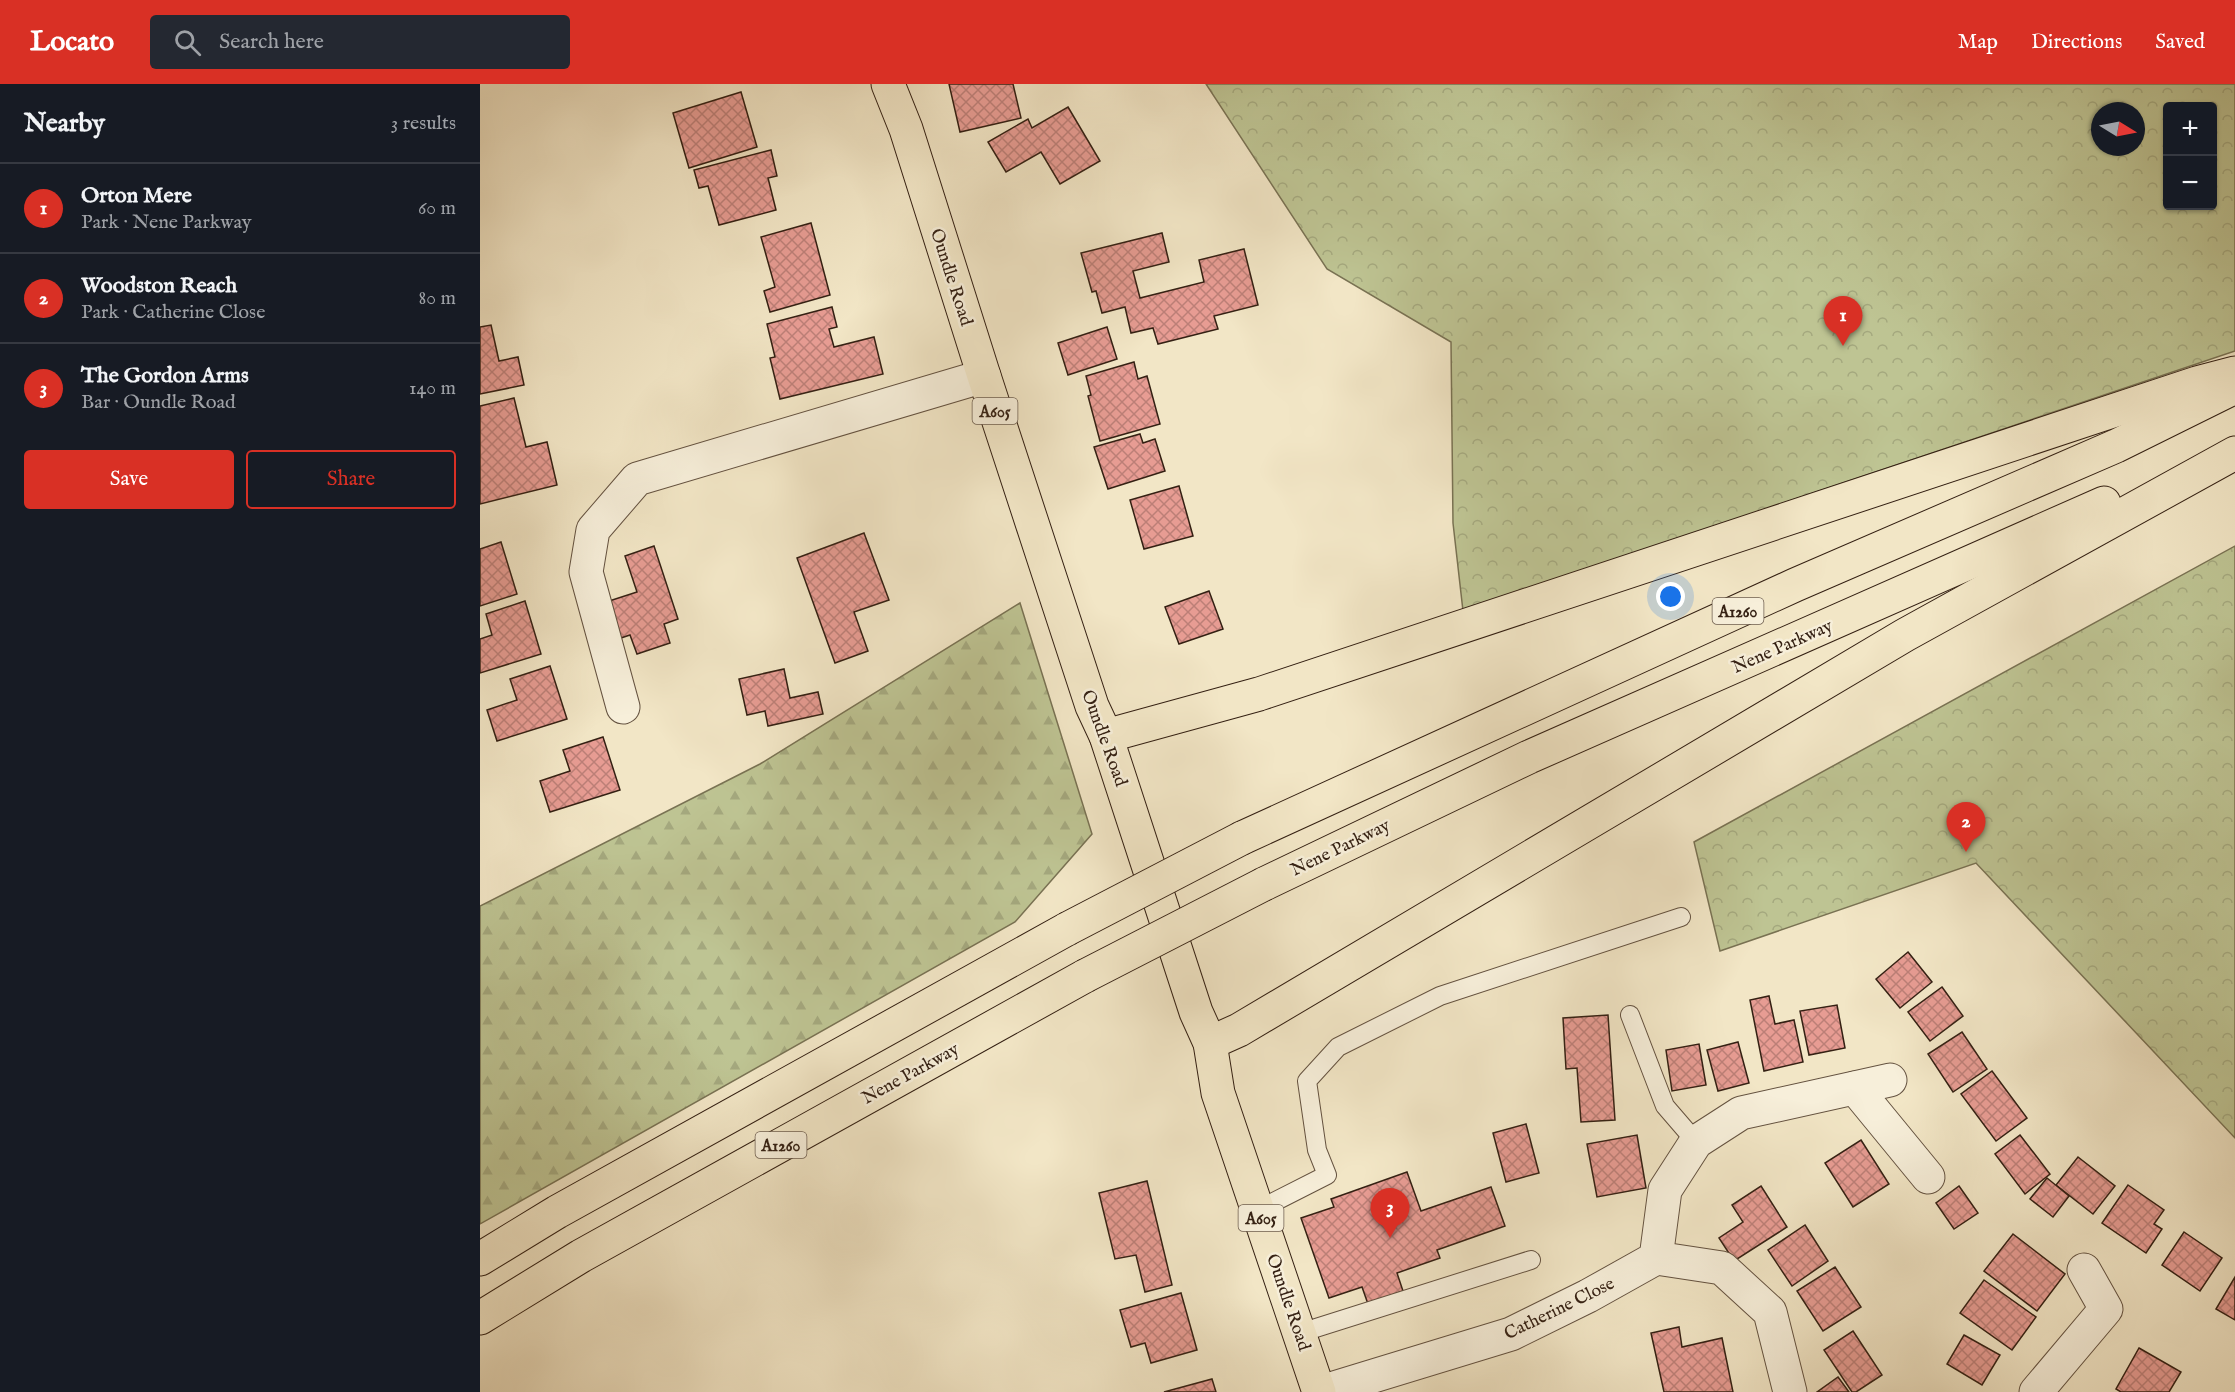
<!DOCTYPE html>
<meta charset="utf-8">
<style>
body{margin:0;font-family:"IM FELL English",serif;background:#242831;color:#f1f3f6}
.controls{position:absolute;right:18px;top:18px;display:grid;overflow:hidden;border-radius:6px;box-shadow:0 2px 4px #0004}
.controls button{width:54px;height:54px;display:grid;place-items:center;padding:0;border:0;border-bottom:2px solid #363941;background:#171b24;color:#f1f3f6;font:30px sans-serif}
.compass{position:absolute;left:1611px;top:18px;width:54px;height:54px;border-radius:50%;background:#171b24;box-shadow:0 2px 4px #0004;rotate:100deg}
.you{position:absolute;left:1191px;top:513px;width:21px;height:21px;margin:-15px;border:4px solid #fff;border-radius:50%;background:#1a73e8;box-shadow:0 0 0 9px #1a73e833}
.badge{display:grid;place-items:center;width:39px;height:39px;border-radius:50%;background:#d93025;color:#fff;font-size:20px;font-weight:700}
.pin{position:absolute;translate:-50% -50px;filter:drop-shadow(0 2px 3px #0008)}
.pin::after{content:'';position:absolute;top:32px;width:21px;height:18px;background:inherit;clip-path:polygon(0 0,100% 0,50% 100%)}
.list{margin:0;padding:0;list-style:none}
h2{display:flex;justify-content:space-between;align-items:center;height:78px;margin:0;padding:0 24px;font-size:26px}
h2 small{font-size:20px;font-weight:400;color:#9ea1a6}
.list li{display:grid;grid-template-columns:39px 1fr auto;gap:18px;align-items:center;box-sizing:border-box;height:90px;padding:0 24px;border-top:2px solid #363941}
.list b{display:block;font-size:22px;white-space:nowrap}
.list p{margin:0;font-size:20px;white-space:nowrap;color:#9ea1a6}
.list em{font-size:20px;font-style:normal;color:#9ea1a6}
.actions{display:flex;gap:12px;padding:18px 24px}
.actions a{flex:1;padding:14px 0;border:2px solid #d93025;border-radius:6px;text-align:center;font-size:21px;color:#d93025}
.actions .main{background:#d93025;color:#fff}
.icon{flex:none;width:33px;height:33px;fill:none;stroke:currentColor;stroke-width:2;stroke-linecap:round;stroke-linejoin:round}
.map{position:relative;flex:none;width:1755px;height:1308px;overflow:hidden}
header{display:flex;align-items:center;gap:36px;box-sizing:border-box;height:84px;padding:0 30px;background:#d93025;color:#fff}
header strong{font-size:28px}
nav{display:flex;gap:33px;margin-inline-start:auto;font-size:21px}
.search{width:420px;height:54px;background:#242831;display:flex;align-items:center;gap:15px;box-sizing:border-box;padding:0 21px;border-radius:6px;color:#9ea1a6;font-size:22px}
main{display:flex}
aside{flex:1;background:#171b24}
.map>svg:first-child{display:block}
</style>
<header>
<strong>Locato</strong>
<div class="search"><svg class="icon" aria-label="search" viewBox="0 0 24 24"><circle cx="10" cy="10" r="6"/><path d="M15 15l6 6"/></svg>Search here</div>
<nav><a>Map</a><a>Directions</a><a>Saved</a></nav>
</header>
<main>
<aside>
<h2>Nearby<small>3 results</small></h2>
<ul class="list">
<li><span class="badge">1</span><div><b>Orton Mere</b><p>Park · Nene Parkway</p></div><em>60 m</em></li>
<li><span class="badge">2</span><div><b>Woodston Reach</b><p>Park · Catherine Close</p></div><em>80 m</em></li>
<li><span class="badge">3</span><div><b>The Gordon Arms</b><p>Bar · Oundle Road</p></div><em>140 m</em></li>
</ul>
<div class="actions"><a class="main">Save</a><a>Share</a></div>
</aside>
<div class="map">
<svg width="1755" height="1308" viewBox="0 0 1755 1308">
<defs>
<pattern id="forest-firs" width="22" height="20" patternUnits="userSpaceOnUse" patternTransform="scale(1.5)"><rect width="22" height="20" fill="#bec493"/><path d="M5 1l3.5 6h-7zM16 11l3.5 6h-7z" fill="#a4a87e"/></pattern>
<pattern id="park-crowns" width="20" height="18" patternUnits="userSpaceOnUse" patternTransform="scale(1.5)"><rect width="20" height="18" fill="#bec493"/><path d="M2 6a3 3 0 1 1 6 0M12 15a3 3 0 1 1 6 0" fill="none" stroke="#a4a87e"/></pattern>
<pattern id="building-cross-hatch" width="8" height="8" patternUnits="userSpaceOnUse" patternTransform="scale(1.5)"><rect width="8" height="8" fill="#e79c93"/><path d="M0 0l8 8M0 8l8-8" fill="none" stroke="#bc7f77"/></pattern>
</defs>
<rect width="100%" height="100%" fill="#f2e6c6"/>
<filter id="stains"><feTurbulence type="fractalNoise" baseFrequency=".00333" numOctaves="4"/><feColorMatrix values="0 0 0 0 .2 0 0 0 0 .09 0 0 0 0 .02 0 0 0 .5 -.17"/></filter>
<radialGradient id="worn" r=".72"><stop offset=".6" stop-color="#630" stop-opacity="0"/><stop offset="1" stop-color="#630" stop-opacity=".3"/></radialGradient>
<!-- forest -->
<polygon fill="url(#forest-firs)" stroke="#797253" stroke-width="1.5" points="540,519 612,750 535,838 0,1140 0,822 280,680"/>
<!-- park -->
<g fill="url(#park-crowns)" stroke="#797253" stroke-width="1.5" fill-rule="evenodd">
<path d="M 726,0 L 1755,0 L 1755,267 L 983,527 L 973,439 L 971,258 L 847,185 ZM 1688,22 L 1732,22 L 1732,122 L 1688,122 ZM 1620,27 L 1656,27 L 1656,63 L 1620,63 Z"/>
<polygon points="1755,462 1755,1054 1496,779 1240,867 1214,758"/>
</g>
<!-- building -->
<g fill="url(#building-cross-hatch)" stroke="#342013" stroke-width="1.5">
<polygon points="469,0 533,0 541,34 480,48"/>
<polygon points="261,8 277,63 209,84 193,29"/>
<polygon points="588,23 620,77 580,100 561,68 526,88 508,58 548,35 552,44"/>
<polygon points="291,66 297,92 288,94 296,126 239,141 228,102 219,104 214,86"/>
<polygon points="331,139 350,211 290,228 284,207 295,203 281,153"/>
<polygon points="682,149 689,178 653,187 660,214 724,198 719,176 764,165 778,221 734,232 738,245 678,260 673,244 651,249 645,223 622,229 616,207 612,208 601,169"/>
<polygon points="352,223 357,243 349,245 354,263 394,253 403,290 300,315 290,274 295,273 287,240"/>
<polygon points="11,241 19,277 38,273 44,301 0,310 0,243"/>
<polygon points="627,243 637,275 588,291 578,259"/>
<polygon points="654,278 658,295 667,292 680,340 620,357 608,312 611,311 606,292"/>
<polygon points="34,314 46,363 67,358 77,401 0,420 0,322"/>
<polygon points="660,350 663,359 675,355 685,387 628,405 614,363"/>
<polygon points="699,402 713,452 664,465 650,416"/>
<polygon points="384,449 409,516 374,528 388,567 355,579 317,474"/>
<polygon points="21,458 37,510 0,522 0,465"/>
<polygon points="174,462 198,535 184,540 190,559 157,570 150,551 135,556 123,519 157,508 145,472"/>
<polygon points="729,507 743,545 699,560 685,523"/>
<polygon points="45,517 61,570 0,589 0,555 12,551 6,530"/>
<polygon points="70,582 87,635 17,657 7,626 37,616 30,595"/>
<polygon points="304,585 310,614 338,608 343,630 288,642 285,627 267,631 259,595"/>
<polygon points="123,653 140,706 70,728 60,697 90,687 83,666"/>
<polygon points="1428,868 1452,898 1420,924 1396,895"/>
<polygon points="1462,903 1483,932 1450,957 1428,928"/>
<polygon points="1289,912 1295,940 1314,936 1323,978 1284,987 1270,916"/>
<polygon points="1357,921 1365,964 1329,971 1320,927"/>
<polygon points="1128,931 1135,1036 1101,1038 1097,984 1086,985 1083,934"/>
<polygon points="1482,948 1507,985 1473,1008 1448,970"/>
<polygon points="1258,958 1269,999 1238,1007 1227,966"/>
<polygon points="1219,960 1226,1001 1192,1007 1186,966"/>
<polygon points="1512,987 1547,1034 1516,1057 1481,1010"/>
<polygon points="1046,1040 1059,1089 1026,1098 1013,1049"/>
<polygon points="1157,1051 1166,1104 1117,1113 1107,1060"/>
<polygon points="1540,1051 1570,1090 1545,1110 1515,1070"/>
<polygon points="1381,1056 1409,1100 1373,1123 1345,1079"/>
<polygon points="1598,1073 1635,1102 1613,1130 1576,1101"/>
<polygon points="927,1088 941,1127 1011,1103 1025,1142 957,1166 960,1174 917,1189 923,1207 888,1220 882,1203 849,1214 821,1134 854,1123 851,1115"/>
<polygon points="1567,1094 1589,1112 1573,1133 1550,1115"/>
<polygon points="667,1097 692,1201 665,1208 656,1171 635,1175 619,1109"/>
<polygon points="1648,1101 1684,1126 1674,1140 1682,1145 1666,1169 1622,1139"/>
<polygon points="1281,1102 1307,1143 1254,1177 1239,1154 1263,1138 1252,1121"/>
<polygon points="1479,1102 1498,1129 1474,1145 1456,1119"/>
<polygon points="1325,1141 1348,1177 1312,1202 1288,1166"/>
<polygon points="1704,1148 1742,1174 1720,1207 1682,1181"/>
<polygon points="1533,1150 1585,1190 1557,1227 1504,1187"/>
<polygon points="1355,1183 1381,1223 1343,1247 1317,1207"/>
<polygon points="1755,1193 1755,1236 1736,1225"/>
<polygon points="1504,1196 1556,1233 1532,1266 1480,1229"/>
<polygon points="701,1209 717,1266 671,1279 665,1259 651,1263 640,1226"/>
<polygon points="1199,1243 1202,1263 1242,1254 1253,1308 1184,1308 1171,1249"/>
<polygon points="1373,1247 1402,1291 1376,1308 1372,1308 1344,1266"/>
<polygon points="1484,1251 1520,1271 1502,1301 1467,1280"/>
<polygon points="1659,1264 1701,1288 1689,1308 1641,1308 1636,1305"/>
<polygon points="1358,1293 1369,1308 1337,1308"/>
<polygon points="732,1295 736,1308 684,1308"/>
</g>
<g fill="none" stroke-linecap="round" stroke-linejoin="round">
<defs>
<g id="service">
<polyline points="1150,931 1185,1022 1216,1058"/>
<polyline points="778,1126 847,1091 837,1066 827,997 858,963 960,912 1201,833"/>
<polyline points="820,1249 1051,1176"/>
</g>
<g id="minor">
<polyline points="143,623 106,488 113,446 157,395 504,292"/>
<polyline points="1375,1004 1448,1093"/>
<polyline points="1176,1174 1242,1184 1290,1228 1310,1308"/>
<polyline points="841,1308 1031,1250 1108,1212 1176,1174 1185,1106 1216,1058 1261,1029 1410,996"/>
<polyline points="1556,1308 1626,1225 1604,1186"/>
</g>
<polyline id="primary" points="408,0 426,45 504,292 612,622 626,652 716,928 730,959 738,1009 839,1308"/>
<g id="trunk">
<polyline points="626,652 779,610 1717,299 1755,289"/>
<polyline points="762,754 1315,501 1636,362 1747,307"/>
<polyline points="784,800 1049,673 1624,419"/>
<polyline points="730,959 759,946 1425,551 1755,369"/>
<polyline points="0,1175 77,1128 587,845"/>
<polyline points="0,1234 101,1172 605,892"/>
</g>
</defs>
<!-- service casing -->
<use href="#service" stroke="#645240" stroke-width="20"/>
<!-- minor casing -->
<use href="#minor" stroke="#645240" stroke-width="35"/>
<!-- primary casing -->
<use href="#primary" stroke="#342013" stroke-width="35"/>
<!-- trunk casing -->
<use href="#trunk" stroke="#342013" stroke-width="35"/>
<!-- service -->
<use href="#service" stroke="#f7efda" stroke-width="18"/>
<!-- minor -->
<use href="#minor" stroke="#f7efda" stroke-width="33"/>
<!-- primary -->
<use href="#primary" stroke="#f2e6c6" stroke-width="33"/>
<!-- trunk -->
<use href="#trunk" stroke="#f2e6c6" stroke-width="33"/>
<defs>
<g id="trunk-bridge">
<polyline points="587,845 762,754"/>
<polyline points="605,892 784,800"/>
</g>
</defs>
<!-- trunk-bridge casing -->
<use href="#trunk-bridge" stroke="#342013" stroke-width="35" stroke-linecap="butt"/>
<!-- trunk-bridge -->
<use href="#trunk-bridge" stroke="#f2e6c6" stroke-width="33"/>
</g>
<g text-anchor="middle" stroke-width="5" stroke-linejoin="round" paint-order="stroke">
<!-- shield labels -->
<g fill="#f7efda" stroke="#6e5e4f" stroke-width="1.5">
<rect x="492.5" y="314" width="45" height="26" rx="4.5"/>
<rect x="1232.5" y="514" width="51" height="26" rx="4.5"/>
<rect x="275.5" y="1048" width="51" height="26" rx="4.5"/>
<rect x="758.5" y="1121" width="45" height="26" rx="4.5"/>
</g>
<g font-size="16" font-weight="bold" fill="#342013">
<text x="515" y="333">A605</text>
<text x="1258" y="533">A1260</text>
<text x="301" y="1067">A1260</text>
<text x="781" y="1140">A605</text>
</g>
<!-- street labels -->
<g font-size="18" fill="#342013" stroke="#f7efda">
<text transform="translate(472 193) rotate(72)" y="6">Oundle Road</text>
<text transform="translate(1302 562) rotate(-24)" y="6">Nene Parkway</text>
<text transform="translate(625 654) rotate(70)" y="6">Oundle Road</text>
<text transform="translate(860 763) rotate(-26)" y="6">Nene Parkway</text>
<text transform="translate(430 989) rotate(-29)" y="6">Nene Parkway</text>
<text transform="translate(809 1218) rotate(71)" y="6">Oundle Road</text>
<text transform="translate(1079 1224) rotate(-26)" y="6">Catherine Close</text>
</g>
</g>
<rect width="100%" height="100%" filter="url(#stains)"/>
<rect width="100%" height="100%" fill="url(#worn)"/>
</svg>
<div class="controls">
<button>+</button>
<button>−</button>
</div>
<svg class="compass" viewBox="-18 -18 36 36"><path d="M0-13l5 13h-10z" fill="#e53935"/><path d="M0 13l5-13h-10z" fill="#9ea1a6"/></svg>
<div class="you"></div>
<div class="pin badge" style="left:1363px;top:262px">1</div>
<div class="pin badge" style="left:1486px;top:768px">2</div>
<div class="pin badge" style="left:910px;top:1154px">3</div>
</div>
</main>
